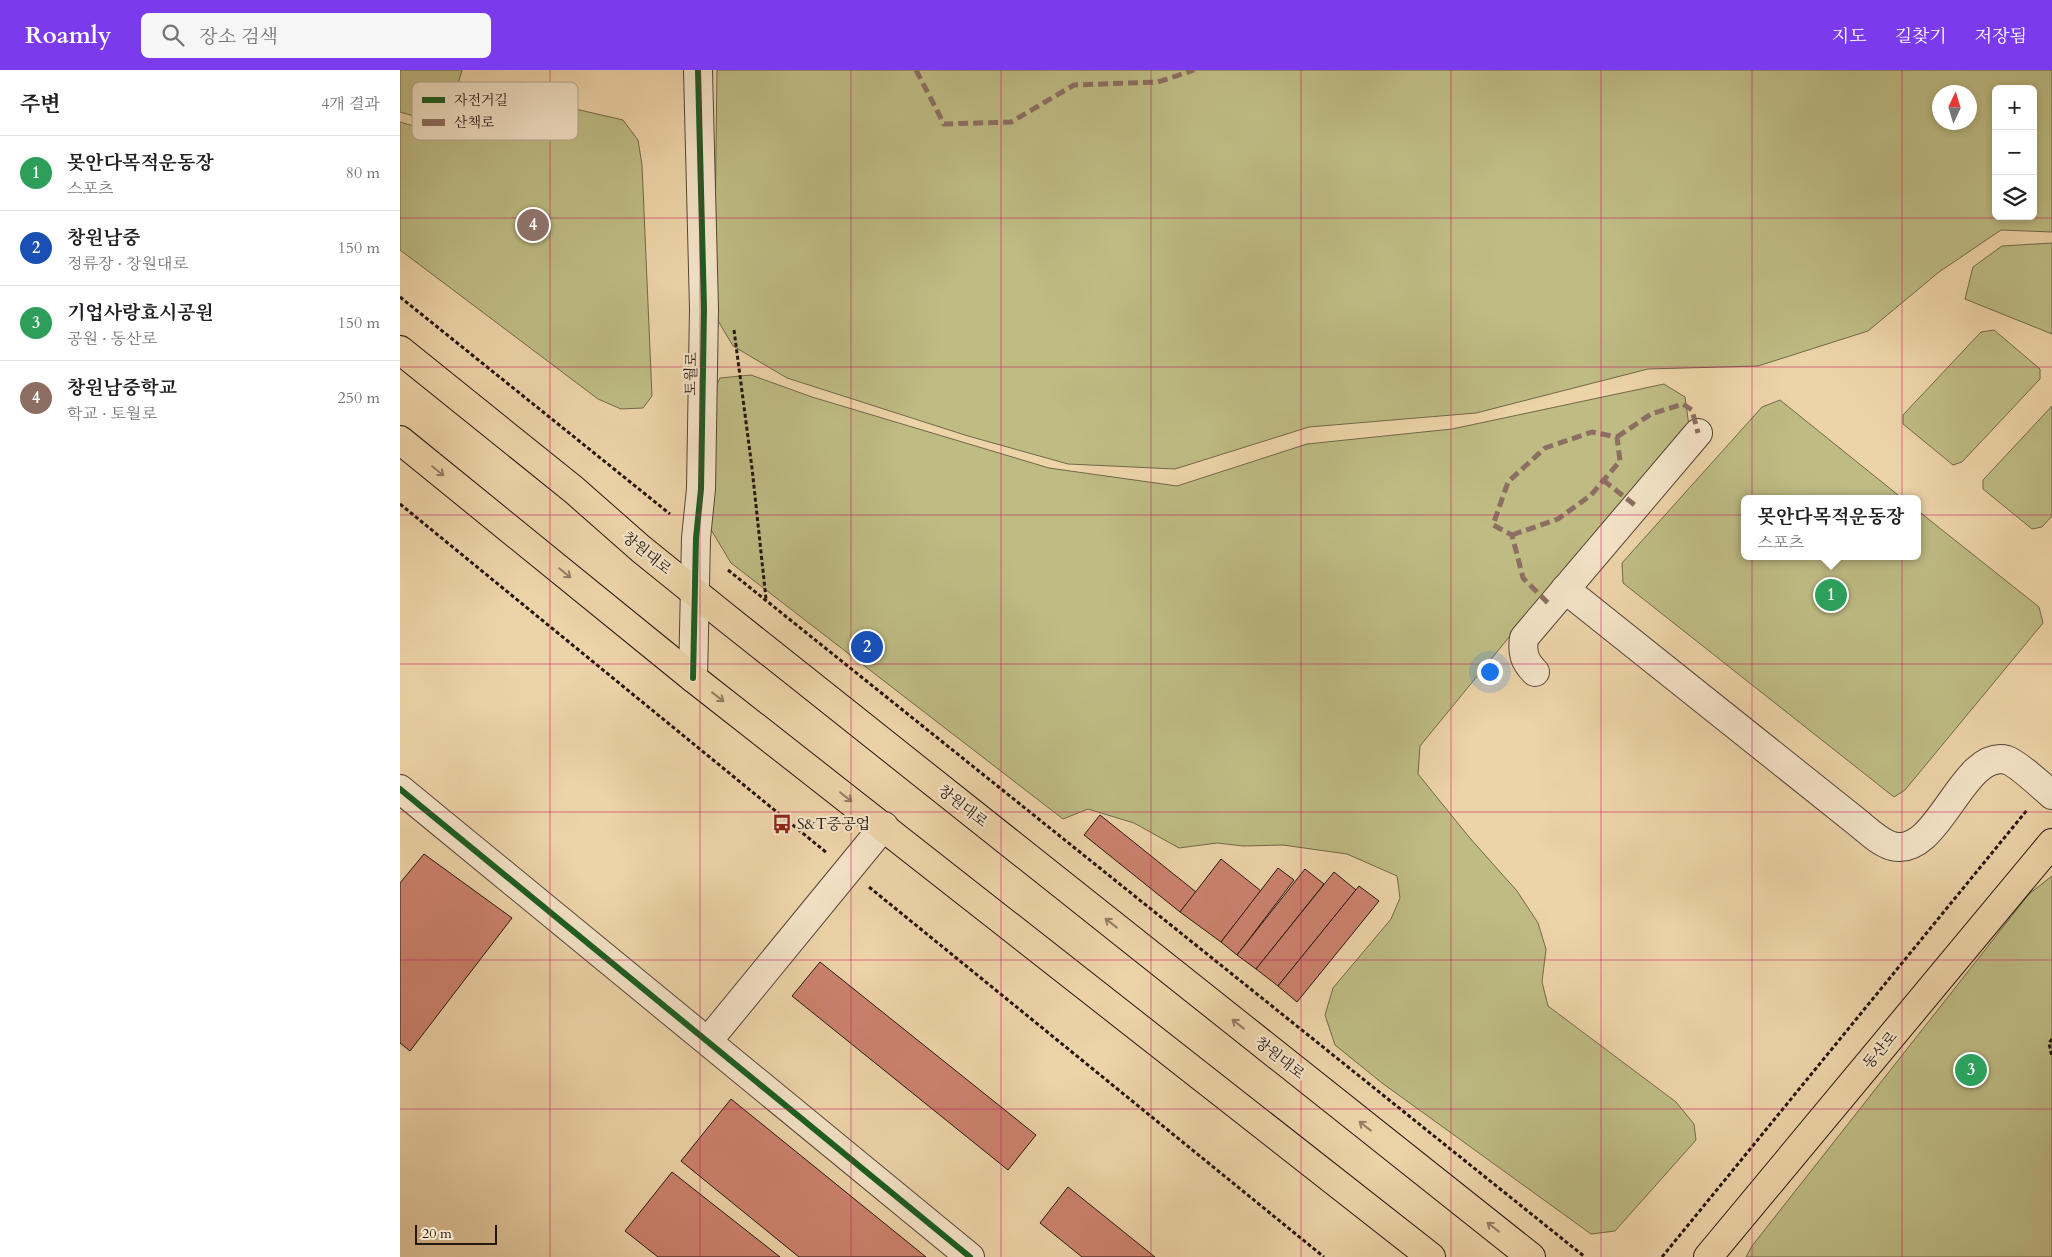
<!DOCTYPE html>
<html lang="ko">
<meta charset="utf-8">
<style>
body{margin:0;font-family:Cardo,"Noto Serif KR",serif;background:#f6f6f6;color:#202124}
.controls{position:absolute;right:15px;top:15px;display:grid;overflow:hidden;border-radius:8px;box-shadow:0 2px 8px #0003}
.controls button{width:45px;height:45px;display:grid;place-items:center;padding:0;border:0;border-bottom:1px solid #e0e0e0;background:#fff;color:#202124;font:25px sans-serif}
.compass{position:absolute;left:1532px;top:15px;width:45px;height:45px;border-radius:50%;background:#fff;box-shadow:0 2px 8px #0003;rotate:4deg}
.scale{position:absolute;left:15px;bottom:12px;width:82px;box-sizing:border-box;padding-left:5px;border:2px solid #241611;border-top:0;font-size:14px;line-height:18px;white-space:nowrap;color:#241611;-webkit-text-stroke:4px #f3e2c6;paint-order:stroke}
.you{position:absolute;left:1089px;top:601px;width:18px;height:18px;margin:-12px;border:4px solid #fff;border-radius:50%;background:#1a73e8;box-shadow:0 0 0 8px #1a73e833}
.badge{display:grid;place-items:center;width:32px;height:32px;border-radius:50%;background:#7c3aed;color:#fff;font-size:16px;font-weight:700}
.pin{position:absolute;translate:-50% -50%;border:2px solid #fff;box-shadow:0 1px 5px #0006}
.popup{position:absolute;left:1341px;top:425px;width:180px;height:65px;box-sizing:border-box;display:grid;place-content:center;border-radius:8px;background:#fff;filter:drop-shadow(0 1px 4px #0005);font-size:16px;white-space:nowrap;color:#757577}
.popup b{font-size:19px;color:#202124}
.popup::after{content:'';position:absolute;left:50%;top:100%;margin-left:-10px;border:10px solid transparent;border-top-color:#fff}
.list{margin:0;padding:0;list-style:none}
h2{display:flex;justify-content:space-between;align-items:center;height:65px;margin:0;padding:0 20px;font-size:21px}
h2 small{font-size:16px;font-weight:400;color:#757577}
.list li{display:grid;grid-template-columns:32px 1fr auto;gap:15px;align-items:center;box-sizing:border-box;height:75px;padding:0 20px;border-top:1px solid #e0e0e0}
.list b{display:block;font-size:19px;white-space:nowrap}
.list p{margin:0;font-size:16px;white-space:nowrap;color:#757577}
.list em{font-size:16px;font-style:normal;color:#757577}
.icon{flex:none;width:28px;height:28px;fill:none;stroke:currentColor;stroke-width:2;stroke-linecap:round;stroke-linejoin:round}
.map{position:relative;flex:none;width:1652px;height:1187px;overflow:hidden}
header{display:flex;align-items:center;gap:30px;box-sizing:border-box;height:70px;padding:0 25px;background:#7c3aed;color:#fff}
header strong{font-size:24px}
nav{display:flex;gap:28px;margin-inline-start:auto;font-size:18px}
.search{width:350px;height:45px;background:#f6f6f6;display:flex;align-items:center;gap:12px;box-sizing:border-box;padding:0 18px;border-radius:8px;color:#757577;font-size:19px}
main{display:flex}
aside{flex:1;background:#fff}
.map>svg:first-child{display:block}
</style>
<header>
<strong>Roamly</strong>
<div class="search"><svg class="icon" aria-label="search" viewBox="0 0 24 24"><circle cx="10" cy="10" r="6"/><path d="M15 15l6 6"/></svg>장소 검색</div>
<nav><a>지도</a><a>길찾기</a><a>저장됨</a></nav>
</header>
<main>
<aside>
<h2>주변<small>4개 결과</small></h2>
<ul class="list">
<li><span class="badge" style="background:#2e9e5b">1</span><div><b>못안다목적운동장</b><p>스포츠</p></div><em>80 m</em></li>
<li><span class="badge" style="background:#1a4fb4">2</span><div><b>창원남중</b><p>정류장 · 창원대로</p></div><em>150 m</em></li>
<li><span class="badge" style="background:#2e9e5b">3</span><div><b>기업사랑효시공원</b><p>공원 · 동산로</p></div><em>150 m</em></li>
<li><span class="badge" style="background:#8d6e63">4</span><div><b>창원남중학교</b><p>학교 · 토월로</p></div><em>250 m</em></li>
</ul>
</aside>
<div class="map">
<svg width="1652" height="1187" viewBox="0 0 1652 1187">
<rect width="100%" height="100%" fill="#edd3a8"/>
<filter id="stains"><feTurbulence type="fractalNoise" baseFrequency=".004" numOctaves="4"/><feColorMatrix values="0 0 0 0 .2 0 0 0 0 .09 0 0 0 0 .02 0 0 0 .5 -.17"/></filter>
<radialGradient id="worn" r=".72"><stop offset=".6" stop-color="#630" stop-opacity="0"/><stop offset="1" stop-color="#630" stop-opacity=".3"/></radialGradient>
<!-- green -->
<g fill="#bebb83" stroke="#71684a" fill-rule="evenodd">
<polygon points="0,0 62,0 46,55 0,42"/>
<path d="M 317,0 L 1652,0 L 1652,162 L 1601,160 L 1539,202 L 1468,261 L 1358,296 L 1248,299 L 1076,343 L 909,357 L 775,399 L 668,394 L 568,366 L 387,308 L 333,276 L 314,244 ZM 1596,19 L 1633,19 L 1633,146 L 1596,146 ZM 1540,22 L 1570,22 L 1570,52 L 1540,52 Z"/>
<polygon points="119,26 223,50 238,70 242,95 252,326 243,338 221,339 198,329 0,180 0,52 41,64 54,62 65,45 82,28"/>
<polygon points="1652,173 1652,264 1565,229 1573,197 1602,176"/>
<polygon points="1594,260 1640,299 1640,309 1562,392 1553,395 1503,354 1503,345 1581,262"/>
<polygon points="351,305 412,327 649,398 777,416 907,374 1052,359 1264,314 1285,327 1289,356 1128,544 1020,676 1018,704 1069,767 1117,821 1138,853 1146,879 1142,912 1148,936 1276,1032 1294,1054 1296,1070 1215,1161 1191,1164 982,1013 935,975 925,945 933,918 991,849 1000,828 997,806 947,784 883,775 843,776 817,773 779,778 734,753 688,739 663,749 331,493 310,458 306,337 320,308"/>
<polygon points="1380,330 1503,429 1345,429 1345,486 1517,486 1517,440 1639,537 1643,553 1505,720 1494,727 1223,513 1222,493 1362,337"/>
<polygon points="1652,336 1652,446 1642,457 1632,459 1583,419 1583,410"/>
<polygon points="1652,806 1652,1187 1346,1187 1352,1176 1629,824"/>
</g>
<!-- building -->
<g fill="#cd826e" stroke="#241611">
<polygon points="700,745 796,822 780,842 684,765"/>
<polygon points="24,784 112,848 10,981 0,973 0,813"/>
<polygon points="821,789 861,821 821,872 780,842"/>
<polygon points="878,798 894,810 837,885 821,872"/>
<polygon points="905,799 924,814 856,899 837,885"/>
<polygon points="934,802 956,820 878,916 856,899"/>
<polygon points="959,816 979,831 897,932 878,916"/>
<polygon points="420,892 636,1065 608,1100 392,926"/>
<polygon points="331,1029 526,1187 399,1187 281,1091"/>
<polygon points="272,1102 380,1187 258,1187 225,1161"/>
<polygon points="668,1117 755,1187 682,1187 640,1153"/>
</g>
<g fill="none" stroke-linecap="round" stroke-linejoin="round">
<defs>
<g id="minor">
<path d="M 1165,519 L 1457,752 C 1467,760 1479,772 1492,776 C 1539,789 1562,678 1607,690 C 1617,693 1643,717 1652,725"/>
<path d="M 1135,602 C 1124,591 1122,583 1124,568 L 1298,363"/>
<polyline points="293,608 296,468 301,419 304,239 298,0"/>
<polyline points="0,719 570,1187"/>
<polyline points="308,971 484,756"/>
</g>
<g id="major">
<polyline points="0,280 174,420 241,479 324,546 1131,1187"/>
<polyline points="0,370 293,608 1031,1187"/>
<polyline points="1308,1187 1652,773"/>
</g>
</defs>
<!-- minor casing -->
<use href="#minor" stroke="#564537" stroke-width="30"/>
<!-- major casing -->
<use href="#major" stroke="#241611" stroke-width="30"/>
<!-- path -->
<g stroke="#241611" stroke-width="3" stroke-dasharray="4 2.5" stroke-linecap="butt">
<polyline points="0,227 270,444"/>
<polyline points="334,260 352,398 366,529"/>
<polyline points="0,434 427,783"/>
<polyline points="328,500 1185,1187"/>
<polyline points="469,817 924,1187"/>
<polyline points="1652,969 1649,973 1652,987"/>
<polyline points="1262,1187 1627,740"/>
</g>
<!-- minor -->
<use href="#minor" stroke="#f3e2c6" stroke-width="28"/>
<!-- major -->
<use href="#major" stroke="#edd3a8" stroke-width="28"/>
<!-- quiet -->
<g stroke="#8d6e63" stroke-width="5" stroke-dasharray="10 5" stroke-linecap="butt">
<polyline points="516,0 544,54 611,52 674,15 758,12 794,0"/>
<polyline points="1217,367 1251,344 1283,334 1292,340 1298,363"/>
<polyline points="1203,410 1236,436"/>
<polyline points="1112,465 1158,449 1191,425 1220,391 1217,367 1192,362 1145,378 1108,412 1093,455 1112,465 1123,508 1151,536"/>
</g>
<defs>
<g id="cycleway">
<polyline points="293,608 296,468 301,419 304,239 298,0"/>
<polyline points="0,719 570,1187"/>
</g>
</defs>
<!-- cycleway casing -->
<use href="#cycleway" stroke="#f3e2c6" stroke-width="9"/>
<!-- cycleway -->
<use href="#cycleway" stroke="#1b5e20" stroke-width="6"/>
</g>
<!-- one-way arrows -->
<defs><path id="oneway-shaft" d="M-6 0H5M1.5-3L5.5 0L1.5 3" fill="none" stroke-width="1.6" stroke-linecap="round" stroke-linejoin="round" transform="scale(1.25)"/></defs>
<g stroke="#937e64">
<use href="#oneway-shaft" transform="translate(38 401) rotate(39)"/>
<use href="#oneway-shaft" transform="translate(165 503) rotate(39)"/>
<use href="#oneway-shaft" transform="translate(318 627) rotate(38)"/>
<use href="#oneway-shaft" transform="translate(446 727) rotate(38)"/>
<use href="#oneway-shaft" transform="translate(711 853) rotate(-142)"/>
<use href="#oneway-shaft" transform="translate(838 954) rotate(-142)"/>
<use href="#oneway-shaft" transform="translate(965 1056) rotate(-142)"/>
<use href="#oneway-shaft" transform="translate(1093 1157) rotate(-142)"/>
</g>
<!-- grid -->
<path fill="none" stroke="#c2185b" stroke-width="1" stroke-opacity="0.55" d="M 150,0 L 150,1187M 300,0 L 300,1187M 451,0 L 451,1187M 601,0 L 601,1187M 751,0 L 751,1187M 901,0 L 901,1187M 1051,0 L 1051,1187M 1201,0 L 1201,1187M 1352,0 L 1352,1187M 1502,0 L 1502,1187M 0,148 L 1652,148M 0,297 L 1652,297M 0,445 L 1652,445M 0,594 L 1652,594M 0,742 L 1652,742M 0,890 L 1652,890M 0,1039 L 1652,1039"/>
<!-- icons -->
<defs>
<symbol id="bus-bare" viewBox="-9 -9 18 18"><path d="M-5-6H5V4H4V6H2V4H-2V6H-4V4H-5ZM-3.5-4V0h7V-4ZM-3.5 1.2v1.5H-2V1.2ZM2 1.2v1.5H3.5V1.2Z" fill="#8f2418" stroke="#f3e2c6" stroke-width="2.5" paint-order="stroke"/></symbol>
</defs>
<g fill-rule="evenodd">
<use href="#bus-bare" x="368" y="740" width="28" height="28"/>
</g>
<g text-anchor="middle" stroke-width="4.5" stroke-linejoin="round" paint-order="stroke">
<!-- street labels -->
<g font-size="15" fill="#241611" stroke="#f3e2c6">
<text transform="translate(291 304) rotate(-89)" y="5">토월로</text>
<text transform="translate(247 483) rotate(39)" y="5">창원대로</text>
<text transform="translate(563 736) rotate(38)" y="5">창원대로</text>
<text transform="translate(1480 980) rotate(-50)" y="5">동산로</text>
<text transform="translate(880 988) rotate(38)" y="5">창원대로</text>
</g>
<!-- poi labels -->
<g font-size="15" fill="#241611" stroke="#f3e2c6" text-anchor="start">
<text x="397" y="759">S&amp;T중공업</text>
</g>
</g>
<!-- legend -->
<rect x="12" y="12" width="166" height="58" rx="8" fill="#f3e2c6" stroke="#b5a590" stroke-width="1"/>
<rect x="22" y="27" width="23" height="6" fill="#1b5e20"/>
<rect x="22" y="49" width="23" height="7" fill="#8d6e63"/>
<g font-size="14" fill="#241611">
<text x="54" y="35">자전거길</text>
<text x="54" y="57">산책로</text>
</g>
<rect width="100%" height="100%" filter="url(#stains)"/>
<rect width="100%" height="100%" fill="url(#worn)"/>
</svg>
<div class="controls">
<button>+</button>
<button>−</button>
<button><svg class="icon" aria-label="layers" viewBox="0 0 24 24"><path d="M12 4l9 5-9 5-9-5zM3 14l9 5 9-5"/></svg></button>
</div>
<svg class="compass" viewBox="-18 -18 36 36"><path d="M0-13l5 13h-10z" fill="#e53935"/><path d="M0 13l5-13h-10z" fill="#757577"/></svg>
<div class="scale">20 m</div>
<div class="you"></div>
<div class="pin badge" style="left:1431px;top:525px;background:#2e9e5b">1</div>
<div class="popup"><b>못안다목적운동장</b>스포츠</div>
<div class="pin badge" style="left:467px;top:577px;background:#1a4fb4">2</div>
<div class="pin badge" style="left:1571px;top:1000px;background:#2e9e5b">3</div>
<div class="pin badge" style="left:133px;top:155px;background:#8d6e63">4</div>
</div>
</main>
